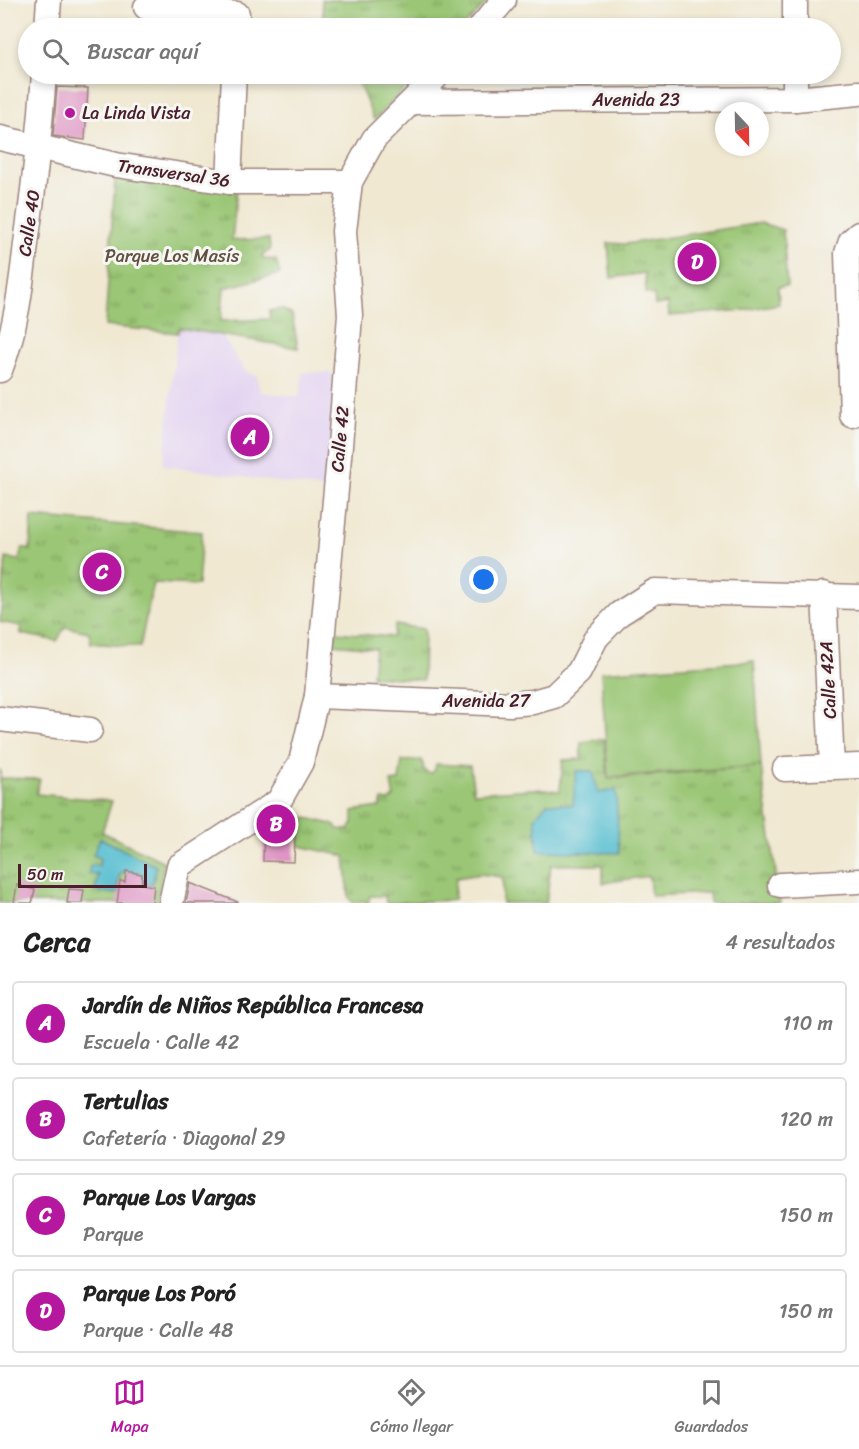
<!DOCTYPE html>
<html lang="es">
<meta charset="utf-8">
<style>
body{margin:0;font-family:Sriracha,sans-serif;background:#f2f2f2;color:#222}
.compass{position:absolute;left:715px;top:102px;width:54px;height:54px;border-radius:50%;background:#fff;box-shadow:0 3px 9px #0003;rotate:158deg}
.scale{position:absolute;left:18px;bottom:15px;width:129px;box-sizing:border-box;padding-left:6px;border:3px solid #4a1f2b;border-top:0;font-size:16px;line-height:21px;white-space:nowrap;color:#4a1f2b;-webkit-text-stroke:4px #f6f6f2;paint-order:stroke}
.you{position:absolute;left:484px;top:580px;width:21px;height:21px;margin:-15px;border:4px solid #fff;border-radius:50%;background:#1a73e8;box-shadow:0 0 0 9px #1a73e833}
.badge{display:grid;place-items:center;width:39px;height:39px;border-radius:50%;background:#b5179e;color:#fff;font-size:20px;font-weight:700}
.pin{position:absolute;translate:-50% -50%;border:3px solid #fff;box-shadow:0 2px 6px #0006}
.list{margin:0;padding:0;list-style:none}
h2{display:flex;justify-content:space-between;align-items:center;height:78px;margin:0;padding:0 24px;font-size:26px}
h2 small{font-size:20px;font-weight:400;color:#767676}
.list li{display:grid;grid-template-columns:39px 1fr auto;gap:18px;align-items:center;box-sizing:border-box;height:84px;margin:0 12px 12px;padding:0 12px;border:2px solid #e0e0e0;border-radius:6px}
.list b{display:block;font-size:22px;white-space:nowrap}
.list p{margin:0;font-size:20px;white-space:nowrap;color:#767676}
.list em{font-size:20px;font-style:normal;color:#767676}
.icon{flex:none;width:33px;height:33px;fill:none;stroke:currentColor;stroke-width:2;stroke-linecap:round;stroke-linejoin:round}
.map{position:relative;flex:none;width:859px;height:903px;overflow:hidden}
.search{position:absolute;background:#fff;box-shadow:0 3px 9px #0003;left:18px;right:18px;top:18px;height:66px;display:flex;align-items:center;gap:15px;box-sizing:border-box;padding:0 21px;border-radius:33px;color:#767676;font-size:22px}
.sheet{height:462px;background:#fff}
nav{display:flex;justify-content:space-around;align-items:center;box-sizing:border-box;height:84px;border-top:2px solid #e0e0e0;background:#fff;font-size:16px;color:#767676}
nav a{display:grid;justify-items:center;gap:3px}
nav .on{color:#b5179e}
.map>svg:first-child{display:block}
</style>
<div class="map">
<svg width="859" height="903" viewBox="0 0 859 903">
<defs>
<pattern id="grass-tufts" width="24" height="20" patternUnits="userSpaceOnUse" patternTransform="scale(1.5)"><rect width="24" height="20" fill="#9ac674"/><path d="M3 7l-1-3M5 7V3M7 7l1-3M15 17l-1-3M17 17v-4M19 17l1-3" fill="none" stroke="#80a05f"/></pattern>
</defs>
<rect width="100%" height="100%" fill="#f6f6f2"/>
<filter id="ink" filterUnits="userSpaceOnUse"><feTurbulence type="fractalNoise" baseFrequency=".0167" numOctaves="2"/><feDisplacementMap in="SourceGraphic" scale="12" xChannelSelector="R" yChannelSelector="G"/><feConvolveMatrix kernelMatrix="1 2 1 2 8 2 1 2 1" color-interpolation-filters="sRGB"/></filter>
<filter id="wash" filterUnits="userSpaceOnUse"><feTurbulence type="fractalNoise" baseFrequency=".008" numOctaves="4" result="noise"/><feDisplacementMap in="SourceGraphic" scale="24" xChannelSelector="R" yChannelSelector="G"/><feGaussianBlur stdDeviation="1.35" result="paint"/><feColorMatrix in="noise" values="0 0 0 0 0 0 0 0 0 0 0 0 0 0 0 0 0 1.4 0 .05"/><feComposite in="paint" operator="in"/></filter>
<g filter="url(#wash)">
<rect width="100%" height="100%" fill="#f0e8d1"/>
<!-- built -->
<polygon fill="#e3d3f2" points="178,328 221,334 246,372 257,376 260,392 299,397 303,372 332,373 335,409 330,490 163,465"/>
<!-- grass -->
<g fill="url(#grass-tufts)" stroke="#727250" stroke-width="1.5">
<polygon points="322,0 490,0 462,28 324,28"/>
<polygon points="355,74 419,74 374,120"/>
<polygon points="116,165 237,187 232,240 269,239 270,250 262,255 264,259 276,260 280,274 224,288 221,321 270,319 269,311 282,309 292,315 298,348 179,328 178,333 105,326"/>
<polygon points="761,223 783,230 787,286 778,287 779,304 746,310 669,316 668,303 655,305 654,295 646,293 645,273 611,278 608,243 626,244"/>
<polygon points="32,517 202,532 198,585 153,583 140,647 91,643 89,632 65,627 57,641 21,634 21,626 0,622 6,558 19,560 22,548 30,550"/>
<polygon points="395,625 424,629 423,680 372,676 375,648 333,644 336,632 393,637"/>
<polygon points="604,739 608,779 761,766 780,903 710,903 709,893 651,896 649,876 603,883 603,865 551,865 546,903 502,903 503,877 481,874 456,878 454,900 386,903 385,896 370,896 368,903 363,901 353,903 349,898 345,856 299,846 299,816 335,825 337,829 349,830 353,823 353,811 380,807 382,800 389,801 394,797 391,782 399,781 402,761 422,760 424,770 430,774 435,770 436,764 470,766 474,793 534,789 560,791 563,760 581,759 581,742"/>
<polygon points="0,769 0,778 40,779 36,794 112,801 102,832 164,862 157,903 0,903"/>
</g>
<!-- pitch -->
<polygon fill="#9ac674" stroke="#727250" stroke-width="1.5" points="754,661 761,766 608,777 601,672"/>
<!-- water -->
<g fill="#53bdd0" stroke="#4e6e7e" stroke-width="1.5">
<polygon points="576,771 593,771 598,793 616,790 619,853 538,851 535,818 547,803 573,805"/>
<polygon points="100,838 156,866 152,885 142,883 142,874 124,871 119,876 117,894 95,891 98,875 89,874 90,865 99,866 100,858 93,855"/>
</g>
<g id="blocks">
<!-- building -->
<g fill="#df94c5">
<polygon points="57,87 88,88 85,140 53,136"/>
<polygon points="291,811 296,818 294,862 263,861 264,828"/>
<polygon points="126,871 142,874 142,884 154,886 152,903 117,903 120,881 125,882"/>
<polygon points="190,883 238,902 238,903 186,903"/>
<polygon points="17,885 35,890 32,903 14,903"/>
<polygon points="69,889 84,890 82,903 67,903"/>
</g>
</g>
</g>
<g filter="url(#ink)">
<use href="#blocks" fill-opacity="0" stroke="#9d847e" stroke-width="1.5"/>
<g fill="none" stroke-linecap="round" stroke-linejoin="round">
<defs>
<g id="minor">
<polyline points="795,0 795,28"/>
<polyline points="146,7 237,14"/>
<polyline points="47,28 49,0"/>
<polyline points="480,28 504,0"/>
<polyline points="795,74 795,99"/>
<polyline points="414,102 795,99 859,93"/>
<polyline points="0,138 116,165 229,182 350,182"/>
<polyline points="229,182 234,74"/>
<path d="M 0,370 C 16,330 21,286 26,244 C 34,187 40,131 44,74"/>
<polyline points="852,415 847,253 851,241 859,234"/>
<polyline points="824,594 832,767"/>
<polyline points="317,696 510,704 533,702 554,696 579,672 596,638 619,614 655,591 859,597"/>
<polyline points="0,719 90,730"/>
<polyline points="785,769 859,766"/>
<polyline points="780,885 859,881"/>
<polyline points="171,903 179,866 279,801 301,762 317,696 340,446 350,315 344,231 350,182 374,139 439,74"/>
</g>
</defs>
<!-- minor casing -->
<use href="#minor" stroke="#9d847e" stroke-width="27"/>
<!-- minor -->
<use href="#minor" stroke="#fff" stroke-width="24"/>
</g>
</g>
<!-- markers -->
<circle fill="#b5179e" stroke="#f6f6f2" stroke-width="2" cx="70" cy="113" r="6"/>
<g text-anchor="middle" stroke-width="6" stroke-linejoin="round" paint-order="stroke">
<!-- street labels -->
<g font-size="18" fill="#4a1f2b" stroke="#f6f6f2">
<text x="636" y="106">Avenida 23</text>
<text transform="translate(174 173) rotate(8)" y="6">Transversal 36</text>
<text transform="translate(29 223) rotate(-82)" y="6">Calle 40</text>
<text transform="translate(340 439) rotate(-85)" y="6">Calle 42</text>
<text transform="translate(828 680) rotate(-93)" y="6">Calle 42A</text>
<text x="486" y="707">Avenida 27</text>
</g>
<!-- poi labels -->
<g font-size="18" fill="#4a1f2b" stroke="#f6f6f2" text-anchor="start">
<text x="82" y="119">La Linda Vista</text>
</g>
<!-- park labels -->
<g font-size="18" fill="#625141" stroke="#f6f6f2">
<text x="172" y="262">Parque Los Masís</text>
</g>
</g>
</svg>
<svg class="compass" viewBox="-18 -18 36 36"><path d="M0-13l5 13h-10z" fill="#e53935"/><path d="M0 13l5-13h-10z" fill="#767676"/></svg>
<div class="scale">50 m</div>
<div class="you"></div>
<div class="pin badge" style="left:250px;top:437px">A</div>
<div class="pin badge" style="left:276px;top:824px">B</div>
<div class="pin badge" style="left:102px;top:572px">C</div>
<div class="pin badge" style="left:697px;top:262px">D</div>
<div class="search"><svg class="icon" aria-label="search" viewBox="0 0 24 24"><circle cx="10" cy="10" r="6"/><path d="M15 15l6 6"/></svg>Buscar aquí</div>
</div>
<section class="sheet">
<h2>Cerca<small>4 resultados</small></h2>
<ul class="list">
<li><span class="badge">A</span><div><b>Jardín de Niños República Francesa</b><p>Escuela · Calle 42</p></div><em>110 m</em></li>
<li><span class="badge">B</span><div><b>Tertulias</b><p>Cafetería · Diagonal 29</p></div><em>120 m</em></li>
<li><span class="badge">C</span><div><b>Parque Los Vargas</b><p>Parque</p></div><em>150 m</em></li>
<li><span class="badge">D</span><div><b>Parque Los Poró</b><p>Parque · Calle 48</p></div><em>150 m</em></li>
</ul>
</section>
<nav>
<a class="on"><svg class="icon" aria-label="map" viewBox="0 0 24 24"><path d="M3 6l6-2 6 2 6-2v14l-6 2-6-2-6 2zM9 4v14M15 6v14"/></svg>Mapa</a>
<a><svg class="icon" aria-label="directions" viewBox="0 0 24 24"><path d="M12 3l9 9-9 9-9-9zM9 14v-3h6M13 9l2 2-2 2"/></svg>Cómo llegar</a>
<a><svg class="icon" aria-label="saved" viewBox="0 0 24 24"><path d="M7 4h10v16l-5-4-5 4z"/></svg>Guardados</a>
</nav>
